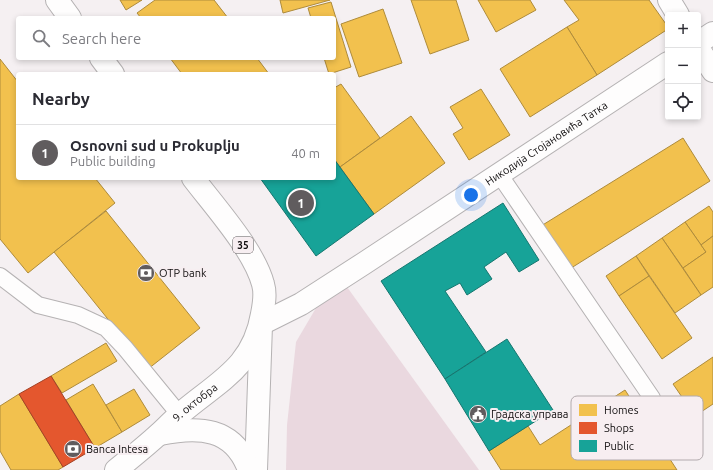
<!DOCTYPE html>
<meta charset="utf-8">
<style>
body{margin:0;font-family:Ubuntu,sans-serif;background:#f2f2f3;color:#2b2b33}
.controls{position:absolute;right:12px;top:12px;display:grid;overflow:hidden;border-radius:4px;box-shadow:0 2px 6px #0003}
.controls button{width:36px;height:36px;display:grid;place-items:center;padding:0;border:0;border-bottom:1px solid #e1e1e2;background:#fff;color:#2b2b33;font:20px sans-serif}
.you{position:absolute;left:471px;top:195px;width:14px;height:14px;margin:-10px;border:3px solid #fff;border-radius:50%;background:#1a73e8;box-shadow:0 0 0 6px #1a73e833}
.badge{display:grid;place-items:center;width:26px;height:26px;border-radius:50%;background:#605c5e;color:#fff;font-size:13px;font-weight:700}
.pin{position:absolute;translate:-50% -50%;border:2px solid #fff;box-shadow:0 1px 4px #0006}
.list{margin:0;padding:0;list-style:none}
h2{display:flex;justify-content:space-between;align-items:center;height:52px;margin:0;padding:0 16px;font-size:17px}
h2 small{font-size:13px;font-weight:400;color:#7c7c81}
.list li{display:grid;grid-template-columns:26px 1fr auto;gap:12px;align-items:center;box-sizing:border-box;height:56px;padding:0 16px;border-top:1px solid #e1e1e2}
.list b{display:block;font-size:15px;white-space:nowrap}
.list p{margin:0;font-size:13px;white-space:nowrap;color:#7c7c81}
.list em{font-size:13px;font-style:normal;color:#7c7c81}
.icon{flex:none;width:22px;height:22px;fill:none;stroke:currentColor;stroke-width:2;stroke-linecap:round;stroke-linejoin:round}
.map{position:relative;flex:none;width:713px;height:470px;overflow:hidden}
.search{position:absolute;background:#fff;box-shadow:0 2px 6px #0003;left:16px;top:16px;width:320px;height:44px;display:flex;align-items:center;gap:10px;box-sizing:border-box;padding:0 14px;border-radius:4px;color:#7c7c81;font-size:15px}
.panel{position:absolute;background:#fff;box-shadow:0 2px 6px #0003;left:16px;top:72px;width:320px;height:108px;border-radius:4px}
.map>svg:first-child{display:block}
</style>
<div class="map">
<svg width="713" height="470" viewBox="0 0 713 470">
<rect width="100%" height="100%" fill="#f5f0f2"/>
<!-- green -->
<polygon fill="#ead8df" points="347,287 479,470 286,470 287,425 296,342 316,308"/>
<!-- homes -->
<g fill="#f2c14e" stroke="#ae8b3b">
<polygon points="120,0 142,0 126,10"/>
<polygon points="155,0 214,0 228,18 141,18 137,13"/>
<polygon points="280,0 330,0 283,13"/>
<polygon points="411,0 456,0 469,40 430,54"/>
<polygon points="478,0 530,0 536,10 496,32"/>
<polygon points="564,0 649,0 668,27 668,29 597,75 567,27 579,20"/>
<polygon points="331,2 351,67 329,74 324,58 334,58 334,18 311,18 308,8"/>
<polygon points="383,9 402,63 359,77 341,24"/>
<polygon points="567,27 597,75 530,117 500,69"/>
<polygon points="170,58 257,58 269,74 182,74"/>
<polygon points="0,59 18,82 18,178 95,178 115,203 28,273 0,239"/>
<polygon points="341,84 380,138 340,167 334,159 334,88"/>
<polygon points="481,89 510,135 469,160 453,134 463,128 450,107"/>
<polygon points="411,116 445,163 374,214 340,167"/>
<polygon points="683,138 710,181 568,270 541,226"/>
<polygon points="709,206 713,212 713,236 701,245 685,222"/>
<polygon points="106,211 200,328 148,369 54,252"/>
<polygon points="685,222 706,252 683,268 662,238"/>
<polygon points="713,236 713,287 701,295 683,268 706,252 701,245"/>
<polygon points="662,238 701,295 675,313 636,256"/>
<polygon points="636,256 649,276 619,296 606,276"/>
<polygon points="649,276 692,338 662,359 619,296"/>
<polygon points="106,343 117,361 62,393 51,376"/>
<polygon points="713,357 713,404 695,416 673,384"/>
<polygon points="93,384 122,432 95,448 66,400"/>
<polygon points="134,389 150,415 122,432 106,405"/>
<polygon points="625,390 677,470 501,470 489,451 528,426 540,445"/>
<polygon points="19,394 63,467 58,470 11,470 0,451 0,406"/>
</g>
<!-- shops -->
<polygon fill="#e4572e" stroke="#a44124" points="51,376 95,448 63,467 19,394"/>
<!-- public -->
<g fill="#17a398" stroke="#15766f">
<polygon points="334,159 374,214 316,256 260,178 334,178"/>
<polygon points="503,203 539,260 519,272 506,252 484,267 492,279 467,295 460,283 445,291 486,352 445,379 381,281"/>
<polygon points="507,339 553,410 489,451 445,379"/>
</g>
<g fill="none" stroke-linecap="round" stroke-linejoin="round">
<defs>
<g id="lane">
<polyline points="499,174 652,398"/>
<polyline points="0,276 38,305 78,315 106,328 125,348 179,414"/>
</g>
<g id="street">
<polyline points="669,0 678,15"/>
<polyline points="698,43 713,33"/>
<polyline points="698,48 713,71"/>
<path id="s1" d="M 261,324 L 301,304 L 363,264 L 668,63"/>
</g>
<polyline id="secondary" points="256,470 261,325"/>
<g id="primary">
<polyline points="57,0 70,18"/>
<polyline points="101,58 113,74"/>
<path d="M 160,434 C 198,426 234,427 249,470"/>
<path id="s2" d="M 116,470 C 131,458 146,446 160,433 C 167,427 173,420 180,414 C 217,382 253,368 262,314 C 264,304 266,294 263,284 C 254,250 215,207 193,178"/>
</g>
</defs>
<!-- lane casing -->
<use href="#lane" stroke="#b5b2b3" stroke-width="18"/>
<!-- street casing -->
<use href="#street" stroke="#b5b2b3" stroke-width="24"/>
<!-- secondary casing -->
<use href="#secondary" stroke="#b5b2b3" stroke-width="24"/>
<!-- primary casing -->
<use href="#primary" stroke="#b5b2b3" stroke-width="24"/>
<!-- lane -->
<use href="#lane" stroke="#fefdfd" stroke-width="16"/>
<!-- street -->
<use href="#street" stroke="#fefdfd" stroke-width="22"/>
<!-- secondary -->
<use href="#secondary" stroke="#fefdfd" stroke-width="22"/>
<!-- primary -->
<use href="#primary" stroke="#fefdfd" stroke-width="22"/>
</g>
<!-- icons -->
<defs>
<symbol id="bank-disc" viewBox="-11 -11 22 22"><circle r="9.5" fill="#605c5e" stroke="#f7eef1"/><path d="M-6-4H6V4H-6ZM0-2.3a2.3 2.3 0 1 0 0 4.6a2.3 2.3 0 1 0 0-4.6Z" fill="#fff"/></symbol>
<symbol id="civic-disc" viewBox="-11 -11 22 22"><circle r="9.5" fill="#605c5e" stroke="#f7eef1"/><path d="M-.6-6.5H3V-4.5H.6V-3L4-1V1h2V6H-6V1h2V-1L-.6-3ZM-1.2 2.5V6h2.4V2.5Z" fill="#fff"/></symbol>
</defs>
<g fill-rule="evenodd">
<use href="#bank-disc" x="136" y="263" width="20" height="20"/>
<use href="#civic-disc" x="468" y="404" width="20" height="20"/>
<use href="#bank-disc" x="63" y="439" width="20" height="20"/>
</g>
<g text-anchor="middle" stroke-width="4" stroke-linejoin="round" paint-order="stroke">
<!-- shield labels -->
<rect fill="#f7eef1" stroke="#555052" stroke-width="1" x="233" y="237" width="20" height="16" rx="3"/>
<g font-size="10" font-weight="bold" fill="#100d0e">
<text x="243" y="249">35</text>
</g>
<!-- street labels -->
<g font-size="11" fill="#100d0e" stroke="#f7eef1">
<text dy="4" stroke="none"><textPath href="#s1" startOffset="338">Никодија Стојановића Татка</textPath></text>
<text dy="4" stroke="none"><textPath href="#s2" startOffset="104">9. октобра</textPath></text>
</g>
<!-- poi labels -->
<g font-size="11" fill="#100d0e" stroke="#f7eef1" text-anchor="start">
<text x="159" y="277">OTP bank</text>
<text x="491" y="418">Градска управа</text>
<text x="86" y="453">Banca Intesa</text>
</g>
</g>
<!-- legend -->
<rect x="571" y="396" width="132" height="64" rx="6" fill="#f7eef1" stroke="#b2aaad" stroke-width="1"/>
<rect x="579" y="404" width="18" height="12" fill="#f2c14e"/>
<rect x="579" y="422" width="18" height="12" fill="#e4572e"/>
<rect x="579" y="440" width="18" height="12" fill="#17a398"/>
<g font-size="11" fill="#100d0e">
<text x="604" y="414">Homes</text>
<text x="604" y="432">Shops</text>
<text x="604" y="450">Public</text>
</g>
</svg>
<div class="controls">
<button>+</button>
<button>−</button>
<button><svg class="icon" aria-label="locate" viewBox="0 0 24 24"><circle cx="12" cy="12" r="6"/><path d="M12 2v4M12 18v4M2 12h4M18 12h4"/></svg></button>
</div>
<div class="you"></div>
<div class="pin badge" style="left:301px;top:203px">1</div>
<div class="search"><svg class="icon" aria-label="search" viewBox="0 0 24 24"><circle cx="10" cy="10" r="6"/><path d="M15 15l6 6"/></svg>Search here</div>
<section class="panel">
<h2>Nearby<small></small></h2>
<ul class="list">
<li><span class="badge">1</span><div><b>Osnovni sud u Prokuplju</b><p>Public building</p></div><em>40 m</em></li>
</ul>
</section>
</div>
